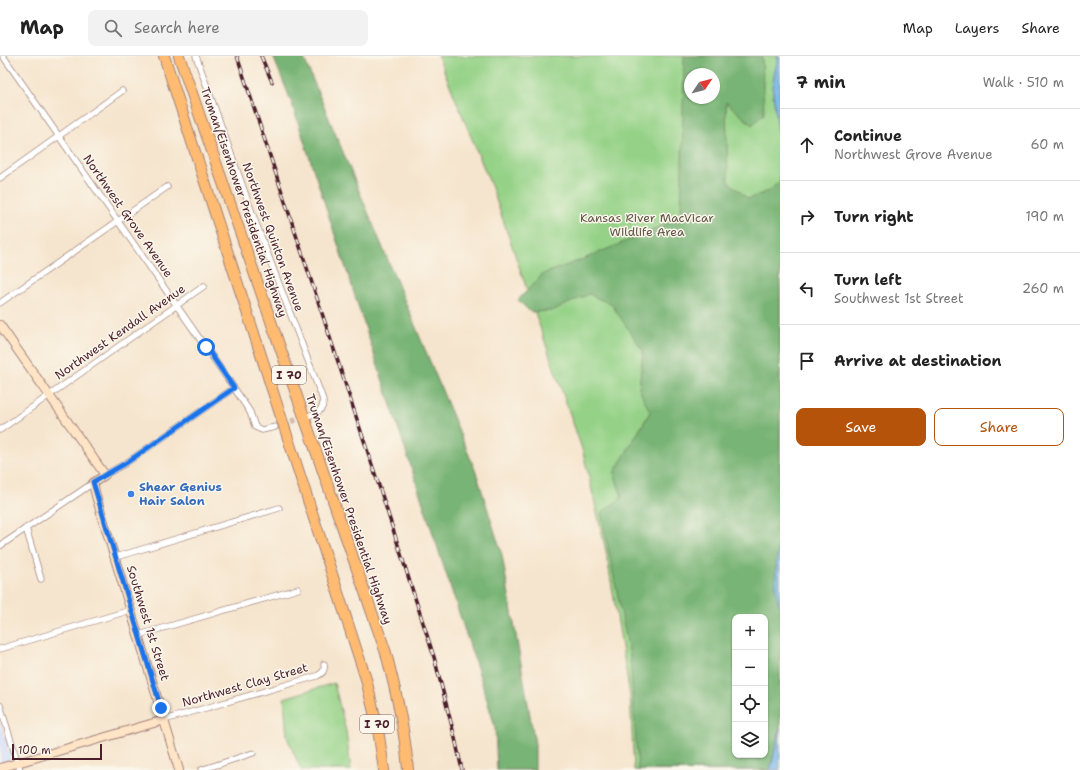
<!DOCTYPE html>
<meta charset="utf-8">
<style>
body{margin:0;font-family:"Shantell Sans",sans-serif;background:#f2f2f2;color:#222}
.controls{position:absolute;right:12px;bottom:12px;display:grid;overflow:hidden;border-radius:8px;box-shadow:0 1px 3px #0004}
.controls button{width:36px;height:36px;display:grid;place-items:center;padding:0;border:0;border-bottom:1px solid #e0e0e0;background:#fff;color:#222;font:20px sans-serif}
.compass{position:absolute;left:684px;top:12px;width:36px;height:36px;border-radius:50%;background:#fff;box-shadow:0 1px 3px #0004;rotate:55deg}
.scale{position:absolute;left:12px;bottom:10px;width:90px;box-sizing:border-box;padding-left:4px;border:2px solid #4a1f2b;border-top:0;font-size:11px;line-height:14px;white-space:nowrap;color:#4a1f2b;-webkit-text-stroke:3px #fbf7ec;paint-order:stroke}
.stop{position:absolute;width:12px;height:12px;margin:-9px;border:3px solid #1a73e8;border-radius:50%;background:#fff}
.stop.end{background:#1a73e8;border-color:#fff;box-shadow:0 1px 4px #0008}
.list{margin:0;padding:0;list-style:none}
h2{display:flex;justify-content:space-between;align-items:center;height:52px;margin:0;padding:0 16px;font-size:17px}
h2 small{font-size:13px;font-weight:400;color:#767676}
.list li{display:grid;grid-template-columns:26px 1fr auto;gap:12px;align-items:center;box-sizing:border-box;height:72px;padding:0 16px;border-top:1px solid #e0e0e0}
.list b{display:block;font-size:15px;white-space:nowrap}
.list p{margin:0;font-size:13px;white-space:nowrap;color:#767676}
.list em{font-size:13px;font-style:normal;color:#767676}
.actions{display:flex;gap:8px;padding:12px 16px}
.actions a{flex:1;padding:9px 0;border:1px solid #b45309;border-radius:8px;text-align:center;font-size:14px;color:#b45309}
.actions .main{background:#b45309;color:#fff}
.icon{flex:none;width:22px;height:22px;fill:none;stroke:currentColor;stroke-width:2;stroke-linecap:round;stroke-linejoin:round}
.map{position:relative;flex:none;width:780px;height:714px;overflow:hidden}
header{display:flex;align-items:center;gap:24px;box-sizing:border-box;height:56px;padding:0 20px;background:#fff;border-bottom:1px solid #e0e0e0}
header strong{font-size:19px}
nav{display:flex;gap:22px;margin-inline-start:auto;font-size:14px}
.search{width:280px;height:36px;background:#f2f2f2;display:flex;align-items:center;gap:10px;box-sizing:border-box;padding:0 14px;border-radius:8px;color:#767676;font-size:15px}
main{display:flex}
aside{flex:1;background:#fff}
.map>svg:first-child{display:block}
</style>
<header>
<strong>Map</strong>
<div class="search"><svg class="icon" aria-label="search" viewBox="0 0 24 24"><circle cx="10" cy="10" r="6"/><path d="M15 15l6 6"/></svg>Search here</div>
<nav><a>Map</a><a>Layers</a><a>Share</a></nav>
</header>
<main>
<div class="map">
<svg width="780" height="714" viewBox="0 0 780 714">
<rect width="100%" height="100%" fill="#fbf7ec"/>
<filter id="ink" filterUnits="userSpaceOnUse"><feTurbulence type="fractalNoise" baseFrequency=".025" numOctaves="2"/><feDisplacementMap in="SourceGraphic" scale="8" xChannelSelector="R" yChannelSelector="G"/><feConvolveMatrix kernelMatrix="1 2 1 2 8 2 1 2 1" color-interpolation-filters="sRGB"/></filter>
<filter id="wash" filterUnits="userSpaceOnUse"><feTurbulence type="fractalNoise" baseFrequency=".012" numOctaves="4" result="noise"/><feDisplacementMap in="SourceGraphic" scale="16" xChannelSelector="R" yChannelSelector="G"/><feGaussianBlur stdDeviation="0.9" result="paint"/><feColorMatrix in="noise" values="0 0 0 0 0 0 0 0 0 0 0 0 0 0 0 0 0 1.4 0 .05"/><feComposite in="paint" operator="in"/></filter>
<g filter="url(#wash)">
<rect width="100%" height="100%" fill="#f6e5ce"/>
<!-- built -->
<polygon fill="#cfdafa" points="0,665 11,700 10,704 0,707"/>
<!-- green -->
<g fill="#95d287" stroke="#707859" fill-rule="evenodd">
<path d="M 438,0 L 778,0 L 772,31 L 780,87 L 780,481 C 777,502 772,531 780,551 L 780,672 L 770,714 L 634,714 L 630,639 L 606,495 L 583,396 L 492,132 ZM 690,18 L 714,18 L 714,42 L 690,42 ZM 735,561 L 765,561 L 765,699 L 735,699 Z"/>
<polygon points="334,627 346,675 351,714 301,714 287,681 284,642"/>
</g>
<!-- forest -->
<g fill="#78b474" stroke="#616a50" fill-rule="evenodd">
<polygon points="273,0 303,0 476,416 502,499 535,688 535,714 497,714 495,671 482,627 291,45"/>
<path d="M 684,0 L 762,0 L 764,58 L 752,69 L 726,46 L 728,125 L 748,143 L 769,135 L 780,125 L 780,481 C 777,502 772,531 780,551 L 780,672 L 770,714 L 638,714 L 630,600 L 601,457 L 622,441 L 614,417 L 650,356 L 639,333 L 643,295 L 612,249 L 589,238 L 552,255 L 530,256 L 518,244 L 543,218 L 586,202 L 681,162 ZM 690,18 L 714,18 L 714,42 L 690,42 ZM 735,561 L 765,561 L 765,699 L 735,699 Z"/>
</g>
<!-- water -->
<g fill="#73b6e8" stroke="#5e6a8a">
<polygon points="778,0 780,0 780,87 772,31"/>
<path d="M 780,481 L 780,551 C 772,531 777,502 780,481 Z"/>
<polygon points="780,672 780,714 770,714 771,711"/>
</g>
</g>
<g filter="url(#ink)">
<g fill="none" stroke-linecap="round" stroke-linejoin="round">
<!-- street-tunnel -->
<polyline stroke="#d4bdad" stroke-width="5.5" stroke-dasharray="5.5 3" stroke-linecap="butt" points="275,371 307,360"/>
<defs>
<g id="street">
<polyline points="3,0 234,332 250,356 255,371 262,374 275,371"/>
<path d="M 196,0 L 255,165 L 322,341 C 326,353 318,357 308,360"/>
<polyline points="0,122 122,35"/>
<polyline points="0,247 167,131"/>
<polyline points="0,374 204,230"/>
<polyline points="105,419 126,407 234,332"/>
<polyline points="26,472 41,523"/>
<polyline points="0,490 93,427"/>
<polyline points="116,501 279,452"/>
<polyline points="139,579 298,533"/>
<polyline points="0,593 131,554"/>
<polyline points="0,649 20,714"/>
<path d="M 164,664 L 317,620 C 323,617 325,615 324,608"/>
<polyline points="201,714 253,697"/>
</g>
<g id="secondary">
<polyline points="0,269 105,419 93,427 96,440 179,714"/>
<polyline points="0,712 164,664"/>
</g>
<g id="highway">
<polyline points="164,0 366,623 378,673 384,714"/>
<path d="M 179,0 L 386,597 C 396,636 405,674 408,714"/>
</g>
</defs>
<!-- street casing -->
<use href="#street" stroke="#a0827c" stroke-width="7"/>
<!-- secondary casing -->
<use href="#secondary" stroke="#a0827c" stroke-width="10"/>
<!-- highway casing -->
<use href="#highway" stroke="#a0827c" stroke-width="12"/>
<!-- street -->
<use href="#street" stroke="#fff" stroke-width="5.5"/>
<!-- secondary -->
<use href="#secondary" stroke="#ffe4c6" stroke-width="8"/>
<!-- highway -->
<use href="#highway" stroke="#ffbb71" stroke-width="10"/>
<defs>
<g id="rail">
<polyline points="237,0 382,439 434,601 455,682 462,714"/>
<polyline points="261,0 272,26"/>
</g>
</defs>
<!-- rail casing -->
<use href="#rail" stroke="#4a1f2b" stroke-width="3.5"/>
<!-- rail -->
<use href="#rail" stroke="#fbf7ec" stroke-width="2" stroke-dasharray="6" stroke-linecap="butt"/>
</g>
</g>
<g fill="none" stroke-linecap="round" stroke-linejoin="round" filter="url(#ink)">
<!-- route -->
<polyline stroke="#1a73e8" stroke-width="5" points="161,652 93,426 126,407 234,332 206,291"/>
</g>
<!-- markers -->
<circle fill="#3f7fe0" stroke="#fbf7ec" stroke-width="1.5" cx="131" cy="438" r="4"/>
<g text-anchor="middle" stroke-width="3" stroke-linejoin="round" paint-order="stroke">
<!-- shield labels -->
<g fill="#fbf7ec" stroke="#7f6065" stroke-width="1">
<rect x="272" y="310" width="34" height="18" rx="3"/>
<rect x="360" y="659" width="34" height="18" rx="3"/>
</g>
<g font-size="11" font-weight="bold" fill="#4a1f2b">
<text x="289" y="323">I 70</text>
<text x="377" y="672">I 70</text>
</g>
<!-- street labels -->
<g font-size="12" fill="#4a1f2b" stroke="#fbf7ec">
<text transform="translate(244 146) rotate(71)" y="4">Truman/Eisenhower Presidential Highway</text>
<text transform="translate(128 160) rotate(55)" y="4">Northwest Grove Avenue</text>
<text transform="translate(273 181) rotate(70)" y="4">Northwest Quinton Avenue</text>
<text transform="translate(120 276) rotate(-35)" y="4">Northwest Kendall Avenue</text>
<text transform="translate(349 453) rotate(71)" y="4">Truman/Eisenhower Presidential Highway</text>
<text transform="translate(148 567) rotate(73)" y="4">Southwest 1st Street</text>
<text transform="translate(245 629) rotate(-16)" y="4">Northwest Clay Street</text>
</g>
<!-- park labels -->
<g font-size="12" fill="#605547" stroke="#fbf7ec">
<text x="647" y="166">Kansas River MacVicar<tspan x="647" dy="14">Wildlife Area</tspan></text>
</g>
<!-- shop labels -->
<g font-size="12" font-weight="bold" fill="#366cbe" stroke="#fbf7ec" text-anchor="start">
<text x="139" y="435">Shear Genius<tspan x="139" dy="14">Hair Salon</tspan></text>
</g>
</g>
</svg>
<div class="controls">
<button>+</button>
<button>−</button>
<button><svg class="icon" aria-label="locate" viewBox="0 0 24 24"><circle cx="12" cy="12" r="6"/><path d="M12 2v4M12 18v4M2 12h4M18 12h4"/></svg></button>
<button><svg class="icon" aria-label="layers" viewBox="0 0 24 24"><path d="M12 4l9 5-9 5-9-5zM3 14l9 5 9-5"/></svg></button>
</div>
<svg class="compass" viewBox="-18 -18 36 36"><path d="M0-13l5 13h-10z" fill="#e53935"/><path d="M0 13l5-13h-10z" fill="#767676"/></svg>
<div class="scale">100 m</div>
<div class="stop" style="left:206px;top:291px"></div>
<div class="stop end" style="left:161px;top:652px"></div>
</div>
<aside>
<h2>7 min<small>Walk · 510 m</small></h2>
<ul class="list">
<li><svg class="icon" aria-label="ahead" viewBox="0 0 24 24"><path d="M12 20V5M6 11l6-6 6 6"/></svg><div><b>Continue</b><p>Northwest Grove Avenue</p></div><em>60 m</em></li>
<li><svg class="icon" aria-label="right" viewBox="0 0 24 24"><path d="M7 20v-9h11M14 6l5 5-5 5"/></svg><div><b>Turn right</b></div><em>190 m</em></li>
<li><svg class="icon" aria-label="left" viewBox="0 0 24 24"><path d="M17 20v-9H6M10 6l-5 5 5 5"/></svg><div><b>Turn left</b><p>Southwest 1st Street</p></div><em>260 m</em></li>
<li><svg class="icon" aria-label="arrive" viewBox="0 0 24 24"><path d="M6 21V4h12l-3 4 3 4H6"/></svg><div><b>Arrive at destination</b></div></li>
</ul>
<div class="actions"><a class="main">Save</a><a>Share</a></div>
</aside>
</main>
